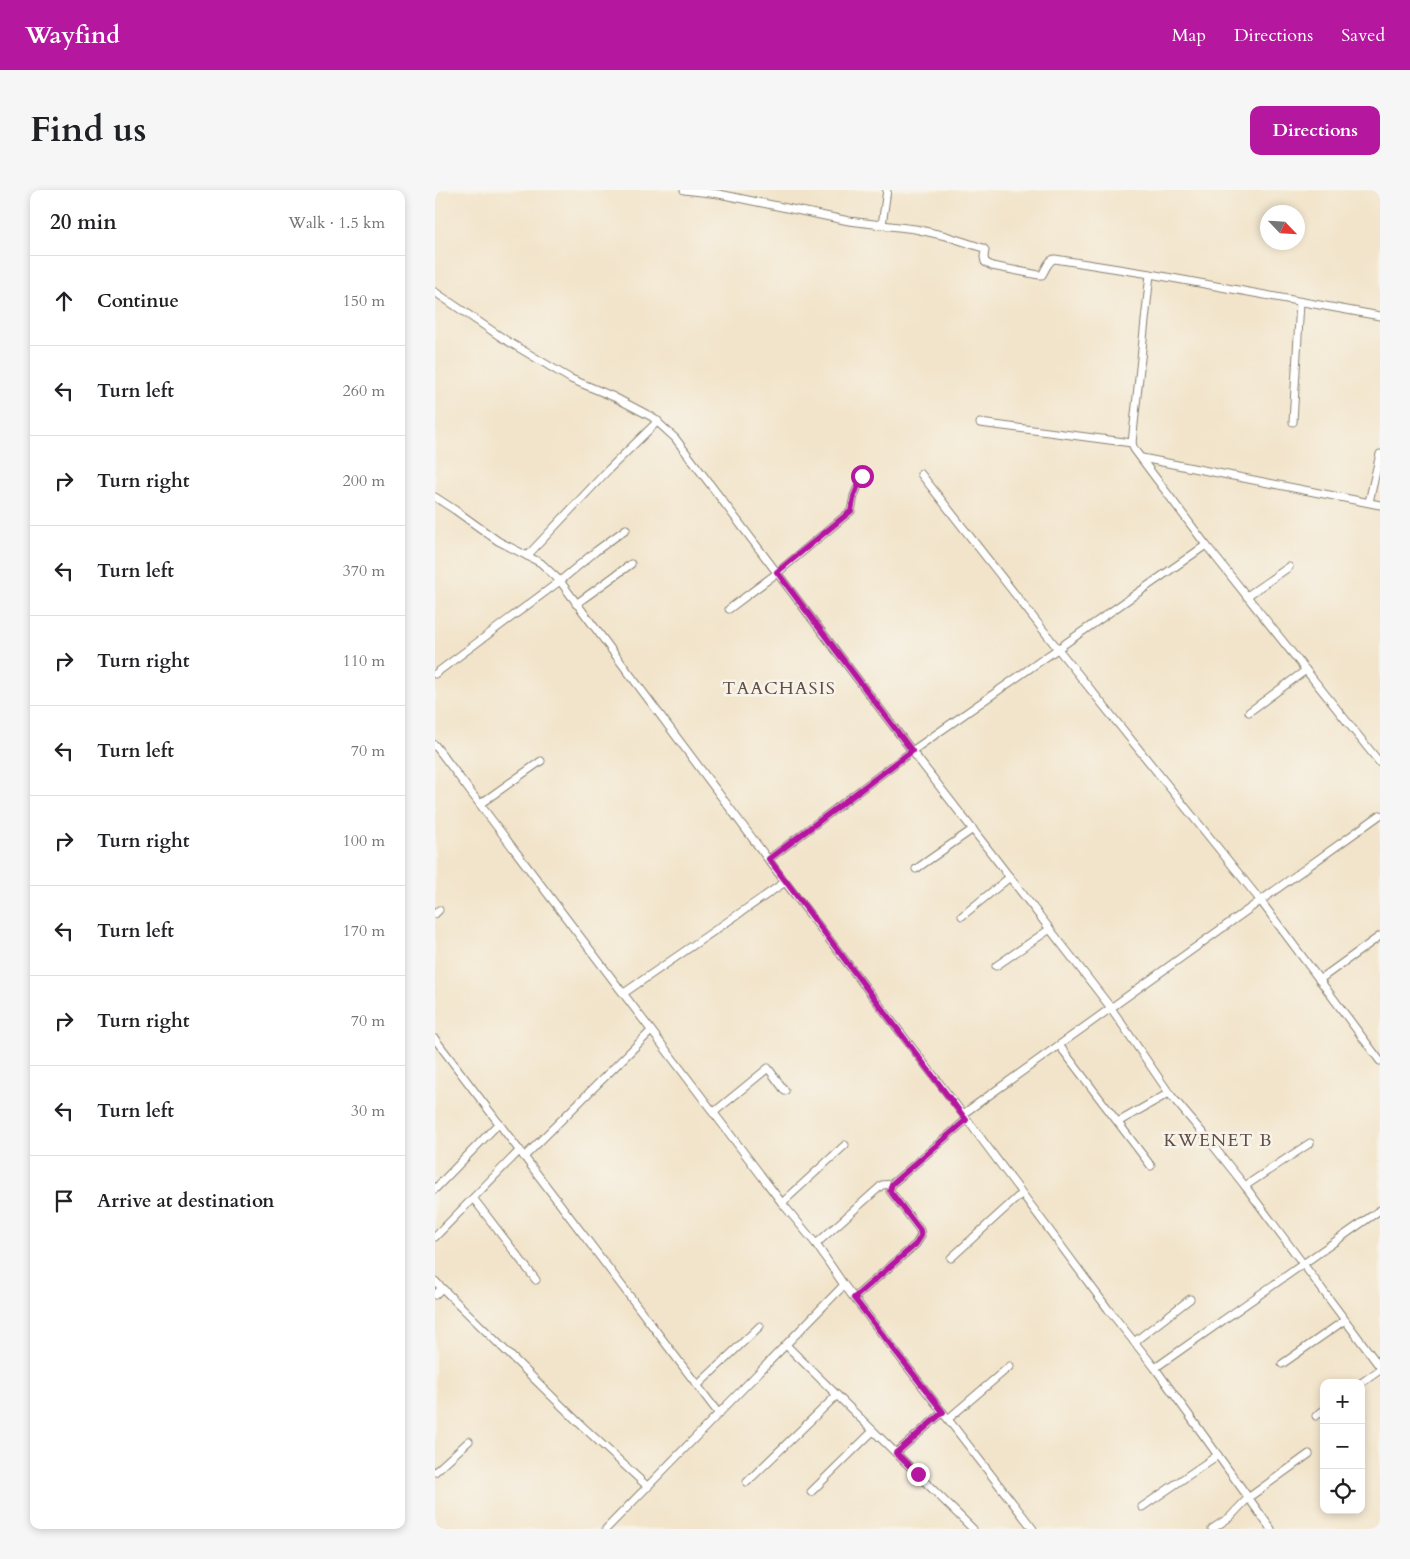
<!DOCTYPE html>
<meta charset="utf-8">
<style>
body{margin:0;font-family:Cardo,serif;background:#f6f6f6;color:#202124}
.controls{position:absolute;right:15px;bottom:15px;display:grid;overflow:hidden;border-radius:10px;box-shadow:0 2px 8px #0003}
.controls button{width:45px;height:45px;display:grid;place-items:center;padding:0;border:0;border-bottom:1px solid #e0e0e0;background:#fff;color:#202124;font:25px sans-serif}
.compass{position:absolute;left:825px;top:15px;width:45px;height:45px;border-radius:50%;background:#fff;box-shadow:0 2px 8px #0003;rotate:115deg}
.stop{position:absolute;width:15px;height:15px;margin:-11px;border:4px solid #b5179e;border-radius:50%;background:#fff}
.stop.end{background:#b5179e;border-color:#fff;box-shadow:0 1px 5px #0008}
.list{margin:0;padding:0;list-style:none}
h2{display:flex;justify-content:space-between;align-items:center;height:65px;margin:0;padding:0 20px;font-size:21px}
h2 small{font-size:16px;font-weight:400;color:#757577}
.list li{display:grid;grid-template-columns:32px 1fr auto;gap:15px;align-items:center;box-sizing:border-box;height:90px;padding:0 20px;border-top:1px solid #e0e0e0}
.list b{display:block;font-size:19px;white-space:nowrap}
.list em{font-size:16px;font-style:normal;color:#757577}
.icon{flex:none;width:28px;height:28px;fill:none;stroke:currentColor;stroke-width:2;stroke-linecap:round;stroke-linejoin:round}
.map{position:relative;flex:none;width:945px;height:1339px;overflow:hidden;border-radius:10px}
header{display:flex;align-items:center;gap:30px;box-sizing:border-box;height:70px;padding:0 25px;background:#b5179e;color:#fff}
header strong{font-size:24px}
nav{display:flex;gap:28px;margin-inline-start:auto;font-size:18px}
.intro{display:flex;align-items:center;justify-content:space-between;box-sizing:border-box;height:120px;padding:0 30px}
h1{margin:0;font-size:35px}
.button{padding:12px 22px;border-radius:10px;background:#b5179e;color:#fff;font-size:18px;font-weight:700}
main{display:flex;gap:30px;padding:0 30px}
aside{flex:1;background:#fff;border-radius:10px;box-shadow:0 2px 8px #0003}
.map>svg:first-child{display:block}
</style>
<header>
<strong>Wayfind</strong>
<nav><a>Map</a><a>Directions</a><a>Saved</a></nav>
</header>
<div class="intro"><h1>Find us</h1><a class="button">Directions</a></div>
<main>
<aside>
<h2>20 min<small>Walk · 1.5 km</small></h2>
<ul class="list">
<li><svg class="icon" aria-label="ahead" viewBox="0 0 24 24"><path d="M12 20V5M6 11l6-6 6 6"/></svg><div><b>Continue</b></div><em>150 m</em></li>
<li><svg class="icon" aria-label="left" viewBox="0 0 24 24"><path d="M17 20v-9H6M10 6l-5 5 5 5"/></svg><div><b>Turn left</b></div><em>260 m</em></li>
<li><svg class="icon" aria-label="right" viewBox="0 0 24 24"><path d="M7 20v-9h11M14 6l5 5-5 5"/></svg><div><b>Turn right</b></div><em>200 m</em></li>
<li><svg class="icon" aria-label="left" viewBox="0 0 24 24"><path d="M17 20v-9H6M10 6l-5 5 5 5"/></svg><div><b>Turn left</b></div><em>370 m</em></li>
<li><svg class="icon" aria-label="right" viewBox="0 0 24 24"><path d="M7 20v-9h11M14 6l5 5-5 5"/></svg><div><b>Turn right</b></div><em>110 m</em></li>
<li><svg class="icon" aria-label="left" viewBox="0 0 24 24"><path d="M17 20v-9H6M10 6l-5 5 5 5"/></svg><div><b>Turn left</b></div><em>70 m</em></li>
<li><svg class="icon" aria-label="right" viewBox="0 0 24 24"><path d="M7 20v-9h11M14 6l5 5-5 5"/></svg><div><b>Turn right</b></div><em>100 m</em></li>
<li><svg class="icon" aria-label="left" viewBox="0 0 24 24"><path d="M17 20v-9H6M10 6l-5 5 5 5"/></svg><div><b>Turn left</b></div><em>170 m</em></li>
<li><svg class="icon" aria-label="right" viewBox="0 0 24 24"><path d="M7 20v-9h11M14 6l5 5-5 5"/></svg><div><b>Turn right</b></div><em>70 m</em></li>
<li><svg class="icon" aria-label="left" viewBox="0 0 24 24"><path d="M17 20v-9H6M10 6l-5 5 5 5"/></svg><div><b>Turn left</b></div><em>30 m</em></li>
<li><svg class="icon" aria-label="arrive" viewBox="0 0 24 24"><path d="M6 21V4h12l-3 4 3 4H6"/></svg><div><b>Arrive at destination</b></div></li>
</ul>
</aside>
<div class="map">
<svg width="945" height="1339" viewBox="0 0 945 1339">
<rect width="100%" height="100%" fill="#f7f3e8"/>
<filter id="ink" filterUnits="userSpaceOnUse"><feTurbulence type="fractalNoise" baseFrequency=".02" numOctaves="2"/><feDisplacementMap in="SourceGraphic" scale="10" xChannelSelector="R" yChannelSelector="G"/><feConvolveMatrix kernelMatrix="1 2 1 2 8 2 1 2 1" color-interpolation-filters="sRGB"/></filter>
<filter id="wash" filterUnits="userSpaceOnUse"><feTurbulence type="fractalNoise" baseFrequency=".0096" numOctaves="4" result="noise"/><feDisplacementMap in="SourceGraphic" scale="20" xChannelSelector="R" yChannelSelector="G"/><feGaussianBlur stdDeviation="1.12" result="paint"/><feColorMatrix in="noise" values="0 0 0 0 0 0 0 0 0 0 0 0 0 0 0 0 0 1.4 0 .05"/><feComposite in="paint" operator="in"/></filter>
<g filter="url(#wash)">
<rect width="100%" height="100%" fill="#f2e4ca"/>
</g>
<g filter="url(#ink)">
<g fill="none" stroke-linecap="round" stroke-linejoin="round">
<defs>
<g id="street">
<path d="M 249,0 L 284,4 L 414,31 L 480,39 L 511,46 L 548,58 L 550,60 L 549,67 L 550,72 L 557,76 L 604,85 L 607,85 C 611,79 613,70 620,69 L 715,84 L 945,126"/>
<polyline points="447,35 452,0"/>
<polyline points="715,84 697,253 699,259 771,355 945,573"/>
<polyline points="0,102 69,149 136,189 179,207 217,227 240,248 477,561 676,818 734,903 776,953 810,996 945,1177"/>
<polyline points="858,232 865,112"/>
<polyline points="545,233 697,253"/>
<polyline points="707,268 945,315"/>
<polyline points="486,284 623,459 825,710 945,871"/>
<polyline points="0,307 20,320 63,351 106,373 125,391 350,692 528,924 673,1119 720,1178 836,1339"/>
<polyline points="934,312 945,264"/>
<polyline points="92,366 174,279 223,231"/>
<polyline points="812,406 854,377"/>
<polyline points="141,414 196,374"/>
<polyline points="294,419 342,383 416,321 419,306 427,286"/>
<polyline points="0,484 125,391 161,361 191,339"/>
<polyline points="814,522 871,480"/>
<polyline points="0,555 347,1013 381,1054 409,1095 598,1339"/>
<polyline points="45,614 106,571"/>
<polyline points="334,669 477,561 771,355"/>
<polyline points="481,679 538,639"/>
<polyline points="0,724 4,720"/>
<polyline points="527,726 575,687"/>
<polyline points="561,776 615,739"/>
<polyline points="884,790 945,746"/>
<polyline points="189,803 350,692"/>
<polyline points="0,849 284,1224"/>
<polyline points="624,855 716,976"/>
<polyline points="278,923 333,878 350,901"/>
<polyline points="528,924 945,625"/>
<polyline points="683,932 734,903"/>
<polyline points="89,967 216,841"/>
<polyline points="810,996 875,953"/>
<polyline points="0,999 64,933"/>
<polyline points="38,1008 101,1090"/>
<polyline points="347,1013 410,955"/>
<polyline points="0,1047 85,960"/>
<polyline points="381,1054 447,995 457,994"/>
<polyline points="516,1068 586,1004"/>
<polyline points="0,1091 145,1234 213,1297"/>
<polyline points="0,1105 7,1098"/>
<polyline points="419,1108 481,1054 486,1046 485,1040 455,1001 457,994 531,930"/>
<polyline points="699,1152 755,1109"/>
<polyline points="351,1155 538,1339"/>
<polyline points="847,1174 910,1130"/>
<polyline points="720,1178 945,1020"/>
<polyline points="926,1193 945,1180"/>
<polyline points="263,1195 325,1136"/>
<polyline points="881,1226 889,1220"/>
<polyline points="513,1229 575,1176"/>
<polyline points="461,1263 508,1222"/>
<polyline points="0,1282 34,1251"/>
<polyline points="312,1292 402,1205"/>
<polyline points="376,1302 438,1241"/>
<polyline points="707,1317 783,1265"/>
<polyline points="171,1339 409,1095"/>
<polyline points="777,1339 795,1327 813,1308 874,1264"/>
</g>
</defs>
<!-- street casing -->
<use href="#street" stroke="#878073" stroke-width="9"/>
<!-- street -->
<use href="#street" stroke="#fff" stroke-width="7"/>
</g>
</g>
<g fill="none" stroke-linecap="round" stroke-linejoin="round" filter="url(#ink)">
<!-- route -->
<polyline stroke="#b5179e" stroke-width="6" points="427,286 419,306 416,321 342,382 477,561 334,669 531,930 457,994 455,1001 485,1040 486,1046 481,1054 419,1108 508,1222 461,1263 483,1284"/>
</g>
<g text-anchor="middle" stroke-width="5" stroke-linejoin="round" paint-order="stroke">
<!-- quarter labels -->
<g font-size="18" letter-spacing="1" fill="#624f49" stroke="#f7f3e8">
<text x="344" y="504">TAACHASIS</text>
<text x="783" y="956">KWENET B</text>
</g>
</g>
</svg>
<div class="controls">
<button>+</button>
<button>−</button>
<button><svg class="icon" aria-label="locate" viewBox="0 0 24 24"><circle cx="12" cy="12" r="6"/><path d="M12 2v4M12 18v4M2 12h4M18 12h4"/></svg></button>
</div>
<svg class="compass" viewBox="-18 -18 36 36"><path d="M0-13l5 13h-10z" fill="#e53935"/><path d="M0 13l5-13h-10z" fill="#757577"/></svg>
<div class="stop" style="left:427px;top:286px"></div>
<div class="stop end" style="left:483px;top:1284px"></div>
</div>
</main>
